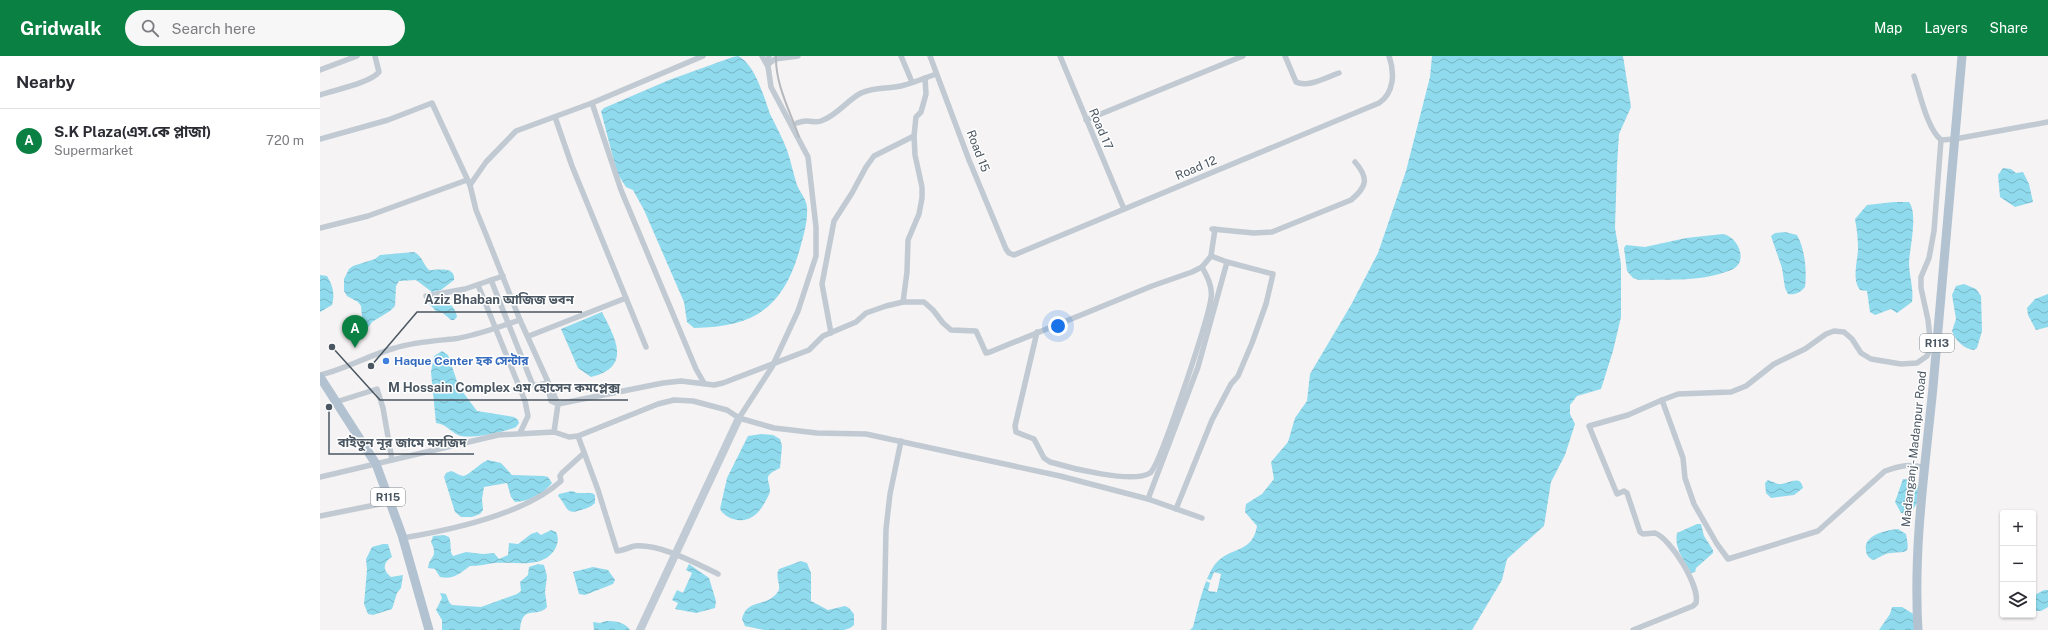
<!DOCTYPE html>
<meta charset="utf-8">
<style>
body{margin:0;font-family:"Public Sans","Noto Sans Bengali",sans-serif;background:#f7f7f7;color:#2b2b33}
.controls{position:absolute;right:12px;bottom:12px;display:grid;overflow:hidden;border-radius:4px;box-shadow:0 1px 3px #0004}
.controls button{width:36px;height:36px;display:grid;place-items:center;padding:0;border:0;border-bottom:1px solid #e1e1e2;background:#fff;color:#2b2b33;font:20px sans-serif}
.you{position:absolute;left:738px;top:270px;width:14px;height:14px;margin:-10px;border:3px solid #fff;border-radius:50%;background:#1a73e8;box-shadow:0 0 0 6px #1a73e833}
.badge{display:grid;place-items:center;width:26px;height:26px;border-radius:50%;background:#0b8043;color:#fff;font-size:13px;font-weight:700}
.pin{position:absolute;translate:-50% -33px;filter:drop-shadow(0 1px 2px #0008)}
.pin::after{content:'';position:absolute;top:21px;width:14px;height:12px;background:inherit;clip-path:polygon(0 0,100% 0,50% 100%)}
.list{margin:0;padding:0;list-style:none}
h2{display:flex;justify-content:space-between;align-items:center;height:52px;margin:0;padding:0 16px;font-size:17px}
h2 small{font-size:13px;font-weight:400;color:#7c7c81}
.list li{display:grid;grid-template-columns:26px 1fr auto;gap:12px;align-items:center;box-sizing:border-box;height:64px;padding:0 16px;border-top:1px solid #e1e1e2}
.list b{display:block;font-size:15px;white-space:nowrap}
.list p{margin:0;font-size:13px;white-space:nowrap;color:#7c7c81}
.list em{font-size:13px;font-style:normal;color:#7c7c81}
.icon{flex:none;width:22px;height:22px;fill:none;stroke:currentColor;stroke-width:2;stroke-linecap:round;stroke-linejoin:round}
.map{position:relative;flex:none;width:1728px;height:574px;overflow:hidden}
header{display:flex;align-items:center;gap:24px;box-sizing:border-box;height:56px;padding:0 20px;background:#0b8043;color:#fff}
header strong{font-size:19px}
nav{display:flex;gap:22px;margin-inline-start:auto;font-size:14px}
.search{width:280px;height:36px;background:#f7f7f7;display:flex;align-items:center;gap:10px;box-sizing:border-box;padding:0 14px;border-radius:22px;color:#7c7c81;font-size:15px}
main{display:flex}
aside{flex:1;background:#fff}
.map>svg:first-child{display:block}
</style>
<header>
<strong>Gridwalk</strong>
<div class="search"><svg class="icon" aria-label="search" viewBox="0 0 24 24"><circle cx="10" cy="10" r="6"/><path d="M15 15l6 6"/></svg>Search here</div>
<nav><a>Map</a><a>Layers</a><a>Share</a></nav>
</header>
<main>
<aside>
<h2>Nearby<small></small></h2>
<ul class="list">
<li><span class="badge">A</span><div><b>S.K Plaza(এস.কে প্লাজা)</b><p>Supermarket</p></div><em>720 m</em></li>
</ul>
</aside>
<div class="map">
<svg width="1728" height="574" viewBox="0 0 1728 574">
<defs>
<pattern id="water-waves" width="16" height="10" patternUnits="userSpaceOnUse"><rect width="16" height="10" fill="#90daee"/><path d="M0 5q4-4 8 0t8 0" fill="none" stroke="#78b4c4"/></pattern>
</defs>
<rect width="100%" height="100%" fill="#f5f3f3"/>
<!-- water -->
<g fill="url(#water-waves)">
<path d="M 418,0 C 435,8 444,41 450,58 C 456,70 462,81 467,94 C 471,105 473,117 477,129 C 480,137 486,142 487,151 C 488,166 483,181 479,196 C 462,253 433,271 374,272 L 367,266 L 364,246 L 324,154 L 313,134 L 306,131 L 297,117 L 281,55 L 284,52 L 349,24 L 413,1 Z"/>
<path d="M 1112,0 L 1303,0 L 1311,51 L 1299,78 L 1297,109 L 1295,172 L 1301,208 L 1301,261 L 1293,295 L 1281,333 L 1257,340 L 1250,349 L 1250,358 L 1255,368 L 1245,399 L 1231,426 L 1224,470 L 1187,503 L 1182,524 L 1152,574 L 870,574 L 873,571 C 878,553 885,517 898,505 C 914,490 932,497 937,470 L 925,456 L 926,448 L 942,438 L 954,423 L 951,406 L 968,386 L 975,362 L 987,345 L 990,318 L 1031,249 L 1058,197 L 1086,115 L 1110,21 Z"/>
<polygon points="1683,112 1691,113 1696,117 1703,116 1709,128 1713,146 1695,151 1680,141 1678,119"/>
<path d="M 1574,146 L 1589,146 C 1598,157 1590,192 1589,206 C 1589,220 1594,232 1592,246 L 1577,257 L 1571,253 L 1555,259 L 1550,256 L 1547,235 L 1540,234 C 1532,224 1537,207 1538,194 C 1538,184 1537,173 1535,163 L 1547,149 Z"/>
<path d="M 1465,176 L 1477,179 C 1485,193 1487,215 1485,231 C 1480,237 1475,239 1468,238 L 1465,232 L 1462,212 L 1451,180 L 1455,177 Z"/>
<path d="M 1403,178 C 1419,181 1429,207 1411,214 C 1382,226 1349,223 1319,224 L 1313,222 L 1307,215 L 1304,192 L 1306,189 L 1325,191 L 1366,182 Z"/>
<path d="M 94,196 C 102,200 103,208 109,214 C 118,214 136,210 134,224 L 121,234 L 112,236 L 96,224 L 79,225 L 76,230 L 75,250 L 70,255 L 52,266 L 47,273 L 43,273 L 41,250 L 38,246 L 27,240 L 24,235 L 24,223 L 29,213 L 33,210 L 55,203 L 60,199 Z"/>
<path d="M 0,219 L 7,220 C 13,230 15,238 12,249 L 0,256 Z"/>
<path d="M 1644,228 L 1656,233 L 1661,240 L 1662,275 L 1657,292 L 1654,294 C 1644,293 1635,284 1632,275 L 1636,263 L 1632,239 L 1636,230 Z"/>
<polygon points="1728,238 1728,271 1716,274 1708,259 1707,252 1715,243"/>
<path d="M 116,240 C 125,241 136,251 137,261 L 134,264 L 131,264 L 123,257 L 117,256 L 109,248 L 112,242 Z"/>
<path d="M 282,256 C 295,282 313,311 271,321 L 258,312 L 241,273 Z"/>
<path d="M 122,295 L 128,299 L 139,331 L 157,355 L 194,361 L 198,364 L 199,367 L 196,371 C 185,376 148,384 138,379 C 130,375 126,368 116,367 L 111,316 L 114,300 Z"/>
<path d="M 441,378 L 453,379 L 460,383 L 462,390 L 460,412 C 441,421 450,422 450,436 C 443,452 433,469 413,463 C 407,461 403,458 400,453 L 407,422 L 428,380 Z"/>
<path d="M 168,404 L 181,407 L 192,419 L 224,420 L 228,421 L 232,427 C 224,437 208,446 195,446 L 191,441 L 187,427 L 164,431 L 162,443 L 163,454 L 160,458 L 152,461 L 141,461 L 135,456 L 124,421 L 126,417 L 131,415 C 135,416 138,419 143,420 C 148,420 160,407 168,404 Z"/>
<path d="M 1583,423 L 1591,424 L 1599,431 C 1600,443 1595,459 1581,457 L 1575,446 Z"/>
<path d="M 1448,424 C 1451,425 1455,427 1458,428 C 1468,429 1480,417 1483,432 L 1474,439 L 1451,442 L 1446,437 L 1445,427 Z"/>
<path d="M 252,435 L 257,437 L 272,437 L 275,439 L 275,447 C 271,451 267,452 261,454 C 245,460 248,450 238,440 L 239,438 Z"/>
<path d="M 1377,468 L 1381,468 L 1384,480 L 1393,494 L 1393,497 L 1376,512 L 1375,516 L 1371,517 C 1364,503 1354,493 1357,477 Z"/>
<path d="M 1578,473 L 1586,478 C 1590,499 1588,495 1571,497 C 1565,497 1559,502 1553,504 C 1549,502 1546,499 1546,494 C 1543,479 1567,474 1578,473 Z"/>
<path d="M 231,474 L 236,476 C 239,482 238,487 235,493 C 223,514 192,505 174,507 C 166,508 159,510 150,510 C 140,517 134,524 120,521 L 115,513 L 108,512 C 109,500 119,502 111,486 L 113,480 L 124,479 L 129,481 C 132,487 129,495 133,500 L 146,496 L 163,498 L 174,497 L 179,503 L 188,499 L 189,487 L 198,488 L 211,478 L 217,476 L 221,479 Z"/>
<path d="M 63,488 L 68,488 L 72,501 C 63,506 62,514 71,521 L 83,519 L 81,532 L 77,537 L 72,553 L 53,559 L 48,558 L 44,548 L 47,514 L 46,503 L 52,491 Z"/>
<path d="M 481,505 L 487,507 L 491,517 L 491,545 L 508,554 L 525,550 L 529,552 L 534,558 L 534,569 L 530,572 L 524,574 L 444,574 L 425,570 L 422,563 C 427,542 445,552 457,537 C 463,531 454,521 459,513 Z"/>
<path d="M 218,508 L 224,509 L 227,520 L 225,536 L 227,551 C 217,563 202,547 200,574 L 122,574 L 122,564 L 116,554 L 122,542 L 120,537 L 126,538 L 129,546 L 132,549 L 161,551 L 197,538 L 201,535 L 200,526 L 208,519 L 209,511 Z"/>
<polygon points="369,508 389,522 396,545 395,552 376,557 355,553 358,547 352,544 357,534 363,537 372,517 366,514"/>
<polygon points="273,511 288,514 295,524 293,528 265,539 259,538 253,516"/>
<polygon points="1724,534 1728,534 1728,551 1721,555 1715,555 1713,540"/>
<polygon points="1572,551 1582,551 1595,559 1595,574 1559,574 1570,558"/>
<path d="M 286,565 C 295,565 305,566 310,574 L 274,574 L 273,566 L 280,567 Z"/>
</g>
<!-- pier -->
<polygon fill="#f5f3f3" points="894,516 901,518 897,536 888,535 890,527 886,525 887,523 891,524"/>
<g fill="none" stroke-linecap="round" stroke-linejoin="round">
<!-- street -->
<g stroke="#c1cad2" stroke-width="5.5">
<polyline points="442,0 447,9 455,3 478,0"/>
<polyline points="581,0 592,26"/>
<path d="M 610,0 L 649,104 L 686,193 L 689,197 L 694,199 L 1059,47 C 1074,37 1075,17 1069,0"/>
<polyline points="740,0 804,153"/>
<path d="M 965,0 L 976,26 C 988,32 1007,21 1019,17"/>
<polyline points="0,14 37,0"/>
<path d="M 1594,20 C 1600,38 1607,72 1621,84 L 1635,83 L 1728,66"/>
<path d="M 0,39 C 14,34 50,27 59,16 L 55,0"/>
<polyline points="272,47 301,134 376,313 384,327"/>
<polyline points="766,64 923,0"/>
<path d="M 477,67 C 490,62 492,68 501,65 C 518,59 526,45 541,37 C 554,31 568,33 581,30 C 593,27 605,22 616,18"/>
<polyline points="0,83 68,64 112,47 150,129 166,106 196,75 272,47 383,0"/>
<polyline points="150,129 156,154 167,181 200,264 238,348 234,376"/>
<polyline points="0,172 48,160 147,124"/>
<path d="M 892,173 L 934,177 L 952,176 L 1031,144 C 1047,131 1049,122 1035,106"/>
<polyline points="171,224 212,327 215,330 227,327 231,345 238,348 343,327 361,325 394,329 403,327 489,294 503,280 536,266 546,257 566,250 583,246 604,246 613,254 623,267 631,274 656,275 666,297 670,296 832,230 872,216 882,211 891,200 895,173"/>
<polyline points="158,229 205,345 208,360 200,377"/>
<polyline points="106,240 145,233 183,220"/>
<polyline points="306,242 326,291"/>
<polyline points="583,246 587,216 588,184 599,158 602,142 602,131 595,99 594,80"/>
<path d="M 717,276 L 695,370 L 696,376 L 714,383 L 724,402 L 730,406 C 750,412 813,428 830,417 C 840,410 889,261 891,242 C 893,231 887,220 882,211"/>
<polyline points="511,277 502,228 514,165 532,137 546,111 554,100 594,80 596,61 601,56 606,38 605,22"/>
<polyline points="209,280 306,242 252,110 235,61"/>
<path d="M 0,319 C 26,313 49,299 75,292 C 94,286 113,285 133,283 C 156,280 178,271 200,264"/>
<polyline points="16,346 57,333 63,352 72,404"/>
<polyline points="419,362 452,311 478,255 496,200 496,171 488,101 451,31 448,10 449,0"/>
<path d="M 258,380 L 278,434 L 297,495 C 303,495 309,491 315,490 C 341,488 375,507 398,518"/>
<path d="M 1605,412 C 1591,407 1579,410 1565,415 L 1498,475 L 1408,503 L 1397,488 L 1374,448 L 1365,422 L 1363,402 L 1342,344 L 1358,338 L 1411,336 L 1426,330 L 1454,308 L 1485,293 L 1506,278 L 1514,275 L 1524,276 L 1532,283 L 1541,297 L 1551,303 L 1581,308 L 1597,307 L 1607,300 L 1611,291 L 1608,264 L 1601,232 L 1601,221 L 1609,202 L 1614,175 L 1621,84"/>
<polyline points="0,421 178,379 234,376 249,381 258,380 338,348 354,344 373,345 407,354 419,362 454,372 497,377 546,378 740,420 828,443 882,462"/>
<polyline points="828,443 878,311 907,206 891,200"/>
<polyline points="856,453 892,364 911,328 918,320 932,287 946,248 953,218 907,206"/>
<polyline points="0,460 70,446"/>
<path d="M 83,482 C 131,474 205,458 241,425 L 240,420 L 242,417 L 264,397"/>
<polyline points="564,574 566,473 570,438 581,385"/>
<path d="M 1313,574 L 1373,550 L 1376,547 C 1380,530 1351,483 1335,477 L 1323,478 L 1320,476 L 1307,437 L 1304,435 L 1297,438 L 1269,370 L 1308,359 L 1342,344"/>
</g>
<!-- secondary -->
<polyline stroke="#c1cbd6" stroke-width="8" points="320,574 419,362"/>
<!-- primary -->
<g stroke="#b3c2d1" stroke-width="9">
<polyline points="0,321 56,408 82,479 109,574"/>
<path d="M 1598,574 C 1593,492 1605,412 1613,331 C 1623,220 1633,110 1642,0"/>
</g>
<!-- rail -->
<path stroke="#b5b8bd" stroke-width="2" d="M 456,0 C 455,28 470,55 479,81"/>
</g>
<!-- markers -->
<circle fill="#3f7fe0" stroke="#fff" stroke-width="1.5" cx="66" cy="305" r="4"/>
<g text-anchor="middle" stroke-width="3" stroke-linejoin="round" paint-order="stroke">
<!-- shield labels -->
<g fill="#fff" stroke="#808990" stroke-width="1">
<rect x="1600" y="278" width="34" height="18" rx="3"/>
<rect x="51" y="432" width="34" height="18" rx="3"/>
</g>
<g font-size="11" font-weight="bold" fill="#4a5661">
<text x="1617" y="291">R113</text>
<text x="68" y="445">R115</text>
</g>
<!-- street labels -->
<g font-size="12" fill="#4a5661" stroke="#fff">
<text transform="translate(781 73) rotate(67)" y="4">Road 17</text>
<text transform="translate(658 95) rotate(69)" y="4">Road 15</text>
<text transform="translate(876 112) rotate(-23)" y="4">Road 12</text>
<text transform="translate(1594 393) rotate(-84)" y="4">Madanganj - Madanpur Road</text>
</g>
<!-- shop labels -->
<g font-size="12" font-weight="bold" fill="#366cbe" stroke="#fff" text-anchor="start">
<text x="74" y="309">Haque Center হক সেন্টার</text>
</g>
</g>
<!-- callouts -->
<path fill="none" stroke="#4a5661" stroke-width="1.5" d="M51 310L97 256H262M12 291L60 344H308M9 351L9 398H154"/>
<g fill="#4a5661" stroke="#fff" stroke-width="1.5">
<circle cx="51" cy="310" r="4"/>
<circle cx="12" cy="291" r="4"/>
<circle cx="9" cy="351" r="4"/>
</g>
<g font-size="13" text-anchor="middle" font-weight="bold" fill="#4a5661" stroke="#fff" stroke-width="3" stroke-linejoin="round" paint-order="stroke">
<text x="179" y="248">Aziz Bhaban আজিজ ভবন</text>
<text x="184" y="336">M Hossain Complex এম হোসেন কমপ্লেক্স</text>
<text x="82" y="391">বাইতুন নূর জামে মসজিদ</text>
</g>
</svg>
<div class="controls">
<button>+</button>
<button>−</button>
<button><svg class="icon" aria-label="layers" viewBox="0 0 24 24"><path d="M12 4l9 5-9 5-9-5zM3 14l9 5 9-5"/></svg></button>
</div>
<div class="you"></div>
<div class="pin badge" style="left:35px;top:292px">A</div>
</div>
</main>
